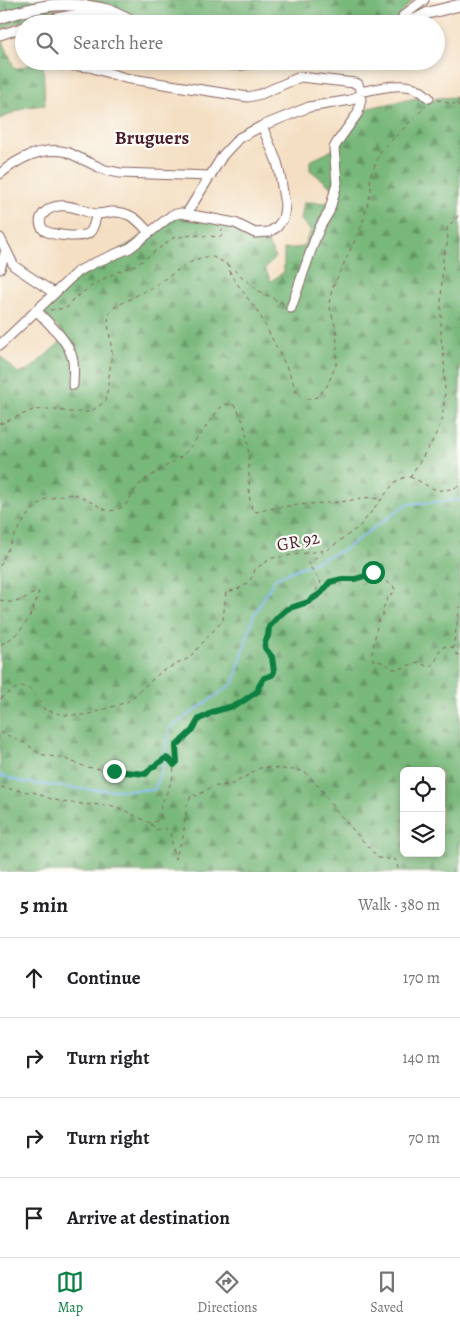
<!DOCTYPE html>
<meta charset="utf-8">
<style>
body{margin:0;font-family:Alegreya,serif;background:#f2f2f2;color:#202124}
.controls{position:absolute;right:15px;bottom:15px;display:grid;overflow:hidden;border-radius:8px;box-shadow:0 2px 8px #0003}
.controls button{width:45px;height:45px;display:grid;place-items:center;padding:0;border:0;border-bottom:1px solid #e0e0e0;background:#fff;color:#202124;font:25px sans-serif}
.stop{position:absolute;width:15px;height:15px;margin:-11px;border:4px solid #0b8043;border-radius:50%;background:#fff}
.stop.end{background:#0b8043;border-color:#fff;box-shadow:0 1px 5px #0008}
.list{margin:0;padding:0;list-style:none}
h2{display:flex;justify-content:space-between;align-items:center;height:65px;margin:0;padding:0 20px;font-size:21px}
h2 small{font-size:16px;font-weight:400;color:#757577}
.list li{display:grid;grid-template-columns:32px 1fr auto;gap:15px;align-items:center;box-sizing:border-box;height:80px;padding:0 20px;border-top:1px solid #e0e0e0}
.list b{display:block;font-size:19px;white-space:nowrap}
.list em{font-size:16px;font-style:normal;color:#757577}
.icon{flex:none;width:28px;height:28px;fill:none;stroke:currentColor;stroke-width:2;stroke-linecap:round;stroke-linejoin:round}
.map{position:relative;flex:none;width:460px;height:872px;overflow:hidden}
.search{position:absolute;background:#fff;box-shadow:0 2px 8px #0003;left:15px;right:15px;top:15px;height:55px;display:flex;align-items:center;gap:12px;box-sizing:border-box;padding:0 18px;border-radius:28px;color:#757577;font-size:19px}
.sheet{height:385px;background:#fff}
nav{display:flex;justify-content:space-around;align-items:center;box-sizing:border-box;height:70px;border-top:1px solid #e0e0e0;background:#fff;font-size:14px;color:#757577}
nav a{display:grid;justify-items:center;gap:2px}
nav .on{color:#0b8043}
.map>svg:first-child{display:block}
</style>
<div class="map">
<svg width="460" height="872" viewBox="0 0 460 872">
<defs>
<pattern id="forest-firs" width="22" height="20" patternUnits="userSpaceOnUse" patternTransform="scale(1.25)"><rect width="22" height="20" fill="#78b87a"/><path d="M5 1l3.5 6h-7zM16 11l3.5 6h-7z" fill="#649564"/></pattern>
</defs>
<rect width="100%" height="100%" fill="#fdfcf7"/>
<filter id="ink" filterUnits="userSpaceOnUse"><feTurbulence type="fractalNoise" baseFrequency=".02" numOctaves="2"/><feDisplacementMap in="SourceGraphic" scale="10" xChannelSelector="R" yChannelSelector="G"/><feConvolveMatrix kernelMatrix="1 2 1 2 8 2 1 2 1" color-interpolation-filters="sRGB"/></filter>
<filter id="wash" filterUnits="userSpaceOnUse"><feTurbulence type="fractalNoise" baseFrequency=".0096" numOctaves="4" result="noise"/><feDisplacementMap in="SourceGraphic" scale="20" xChannelSelector="R" yChannelSelector="G"/><feGaussianBlur stdDeviation="1.12" result="paint"/><feColorMatrix in="noise" values="0 0 0 0 0 0 0 0 0 0 0 0 0 0 0 0 0 1.4 0 .05"/><feComposite in="paint" operator="in"/></filter>
<g filter="url(#wash)">
<rect width="100%" height="100%" fill="#f4dfc3"/>
<!-- forest -->
<g fill="url(#forest-firs)" stroke="#616c52" fill-rule="evenodd">
<polygon points="0,0 413,0 392,24 128,24 93,10 65,6 41,13 0,30"/>
<polygon points="3,41 15,69 43,61 45,105 26,107 0,119 0,94 1,92 0,90 0,43"/>
<path d="M 460,93 L 460,872 L 0,872 L 0,356 L 18,373 L 28,371 L 66,337 L 40,309 L 76,276 L 175,216 L 223,221 L 253,235 L 265,237 L 275,257 L 265,269 L 271,281 L 284,272 L 284,249 L 303,247 L 311,231 L 301,220 L 304,202 L 330,203 L 333,188 L 310,170 L 310,161 L 327,153 L 336,147 L 368,108 L 421,97 L 429,102 L 437,98 L 457,97 ZM 404,771 L 441,771 L 441,853 L 404,853 Z"/>
</g>
<g fill="none" stroke-linecap="round" stroke-linejoin="round">
<!-- stream -->
<polyline stroke="#7fb6ee" stroke-width="2" points="0,775 21,782 91,790 154,790 161,774 170,728 234,683 253,617 275,578 343,550 407,504 460,500"/>
</g>
</g>
<g filter="url(#ink)">
<g fill="none" stroke-linecap="round" stroke-linejoin="round">
<defs>
<g id="minor">
<path d="M 35,24 C 63,15 88,9 116,24"/>
<polyline points="407,24 403,16 424,0"/>
<polyline points="0,35 24,27"/>
<polyline points="58,61 60,65 63,65 90,67 125,78 248,97 261,94 300,77 355,83 358,84 360,90"/>
<path d="M 365,91 C 380,88 402,82 417,89 C 421,91 426,95 429,98"/>
<path d="M 0,174 C 18,158 43,146 67,152 L 105,170 L 120,173 L 211,176"/>
<polyline points="187,213 223,155 239,138 262,126 309,107 351,100 357,96"/>
<path d="M 97,214 C 95,219 94,228 90,232 C 85,239 49,236 43,229 C 34,218 48,207 59,206 C 71,204 84,212 96,214 C 101,214 106,213 111,212 C 129,211 139,220 149,233"/>
<polyline points="0,238 14,266 54,293"/>
<polyline points="0,269 6,250"/>
<polyline points="291,308 315,239 321,225 329,212 333,198 337,183 334,148 338,141 358,113 361,99"/>
<path d="M 36,310 C 49,324 67,339 72,357 C 75,366 73,376 73,385"/>
<polyline points="0,345 77,272 94,263 130,248 172,215 181,213 235,223 255,233 269,232 277,227 283,219 284,214 285,205 281,180 277,162 262,126"/>
</g>
<g id="major">
<path d="M 0,18 C 42,4 68,0 112,11 C 120,15 129,18 136,24"/>
<polyline points="407,24 428,13 460,5"/>
<path d="M 217,61 C 230,66 242,66 256,61"/>
</g>
</defs>
<!-- minor casing -->
<use href="#minor" stroke="#866260" stroke-width="11"/>
<!-- major casing -->
<use href="#major" stroke="#866260" stroke-width="13"/>
<!-- path -->
<g stroke="#866260" stroke-width="1" stroke-dasharray="4 4" stroke-linecap="butt">
<polyline points="437,100 453,104 457,103"/>
<polyline points="458,102 460,98"/>
<polyline points="457,103 460,108"/>
<polyline points="226,263 233,278 260,315 289,372 297,393 302,398 308,399 317,397 327,386 336,365 337,347 336,329 329,304 332,289 362,225 371,191 370,176 381,151 426,106"/>
<polyline points="228,265 259,291 284,304"/>
<polyline points="50,310 67,308 73,299 98,282 115,273 138,264 173,238 192,235 221,237 222,229"/>
<polyline points="0,424 33,410 50,409 70,412 90,412 106,401 112,353 108,323 109,314 115,307 156,285 187,264 202,257 213,257 225,263"/>
<polyline points="410,477 432,442 442,421 445,392 444,358 441,338 441,302 443,258 448,241 447,227 456,219 460,212"/>
<path d="M 410,477 C 433,486 432,496 460,486"/>
<path d="M 0,566 L 13,538 L 29,513 L 43,500 L 60,496 L 75,494 L 108,511 L 116,510 L 125,506 L 137,487 L 146,479 L 182,456 L 192,445 L 220,408 L 225,404 L 234,405 C 254,430 247,472 250,501 L 252,509 L 256,512 C 283,505 311,504 339,502 C 356,501 362,494 382,500"/>
<polyline points="312,598 321,582 308,564 326,550"/>
<path d="M 0,600 C 23,607 22,595 39,592 C 31,617 24,633 0,645"/>
<polyline points="460,606 453,648 455,653 460,656"/>
<path d="M 0,699 L 11,691 L 21,686 L 30,689 L 44,709 L 63,715 L 86,715 L 127,702 L 162,671 L 189,658 L 223,620 L 226,592 C 241,589 251,585 255,569 L 272,558 L 327,550 L 360,526 L 395,482 L 405,477 L 410,477"/>
<path d="M 0,732 L 25,743 L 40,754 L 65,759 L 86,767 L 131,773 L 146,774 L 150,769 L 166,759 C 183,763 167,791 163,801 C 160,807 160,811 161,817 L 157,821 L 150,823 L 117,807 L 108,805 L 104,806 L 93,804 L 85,805 L 77,803 L 68,803 L 51,799 L 33,792 L 28,792 L 0,787"/>
<path d="M 173,765 L 177,762 L 176,746 L 192,731 L 199,719 L 212,712 L 237,705 L 258,691 L 259,686 L 264,678 L 272,675 L 274,672 L 271,657 L 265,648 L 265,642 L 268,635 L 269,627 L 284,611 L 308,602 L 321,593 L 330,582 L 342,579 L 355,579 L 365,576 L 373,572 L 394,587 L 395,591 L 391,595 L 389,595 L 386,603 L 383,608 L 383,615 L 378,621 L 372,653 L 373,660 L 385,663 L 392,669 L 399,669 L 418,662 L 428,667 C 436,664 438,656 440,648 L 447,646 L 453,648"/>
<polyline points="151,824 156,830 165,828 170,833 175,859 183,837 187,805 192,794 197,796 211,787 233,784 262,767 304,771 320,788 332,806 378,858 396,860 399,872"/>
</g>
<!-- minor -->
<use href="#minor" stroke="#fff" stroke-width="9"/>
<!-- major -->
<use href="#major" stroke="#fff" stroke-width="11"/>
</g>
</g>
<g fill="none" stroke-linecap="round" stroke-linejoin="round" filter="url(#ink)">
<!-- route -->
<polyline stroke="#0b8043" stroke-width="6" points="114,771 146,774 150,769 166,758 170,760 174,765 177,762 176,746 192,731 199,719 206,716 212,712 237,705 258,691 259,686 264,678 272,675 274,672 272,657 265,648 265,642 268,636 269,627 279,616 287,609 308,602 321,593 330,582 342,579 355,579 365,576 373,572"/>
</g>
<g text-anchor="middle" stroke-width="4.5" stroke-linejoin="round" paint-order="stroke">
<!-- street labels -->
<g font-size="18" fill="#4a1f2b" stroke="#fdfcf7">
<text transform="translate(298 541) rotate(-11)" y="6">GR 92</text>
</g>
<!-- neighbourhood labels -->
<g font-size="19" font-weight="bold" fill="#4a1f2b" stroke="#fdfcf7">
<text x="152" y="144">Bruguers</text>
</g>
</g>
</svg>
<div class="controls">
<button><svg class="icon" aria-label="locate" viewBox="0 0 24 24"><circle cx="12" cy="12" r="6"/><path d="M12 2v4M12 18v4M2 12h4M18 12h4"/></svg></button>
<button><svg class="icon" aria-label="layers" viewBox="0 0 24 24"><path d="M12 4l9 5-9 5-9-5zM3 14l9 5 9-5"/></svg></button>
</div>
<div class="stop" style="left:373px;top:572px"></div>
<div class="stop end" style="left:114px;top:771px"></div>
<div class="search"><svg class="icon" aria-label="search" viewBox="0 0 24 24"><circle cx="10" cy="10" r="6"/><path d="M15 15l6 6"/></svg>Search here</div>
</div>
<section class="sheet">
<h2>5 min<small>Walk · 380 m</small></h2>
<ul class="list">
<li><svg class="icon" aria-label="ahead" viewBox="0 0 24 24"><path d="M12 20V5M6 11l6-6 6 6"/></svg><div><b>Continue</b></div><em>170 m</em></li>
<li><svg class="icon" aria-label="right" viewBox="0 0 24 24"><path d="M7 20v-9h11M14 6l5 5-5 5"/></svg><div><b>Turn right</b></div><em>140 m</em></li>
<li><svg class="icon" aria-label="right" viewBox="0 0 24 24"><path d="M7 20v-9h11M14 6l5 5-5 5"/></svg><div><b>Turn right</b></div><em>70 m</em></li>
<li><svg class="icon" aria-label="arrive" viewBox="0 0 24 24"><path d="M6 21V4h12l-3 4 3 4H6"/></svg><div><b>Arrive at destination</b></div></li>
</ul>
</section>
<nav>
<a class="on"><svg class="icon" aria-label="map" viewBox="0 0 24 24"><path d="M3 6l6-2 6 2 6-2v14l-6 2-6-2-6 2zM9 4v14M15 6v14"/></svg>Map</a>
<a><svg class="icon" aria-label="directions" viewBox="0 0 24 24"><path d="M12 3l9 9-9 9-9-9zM9 14v-3h6M13 9l2 2-2 2"/></svg>Directions</a>
<a><svg class="icon" aria-label="saved" viewBox="0 0 24 24"><path d="M7 4h10v16l-5-4-5 4z"/></svg>Saved</a>
</nav>
